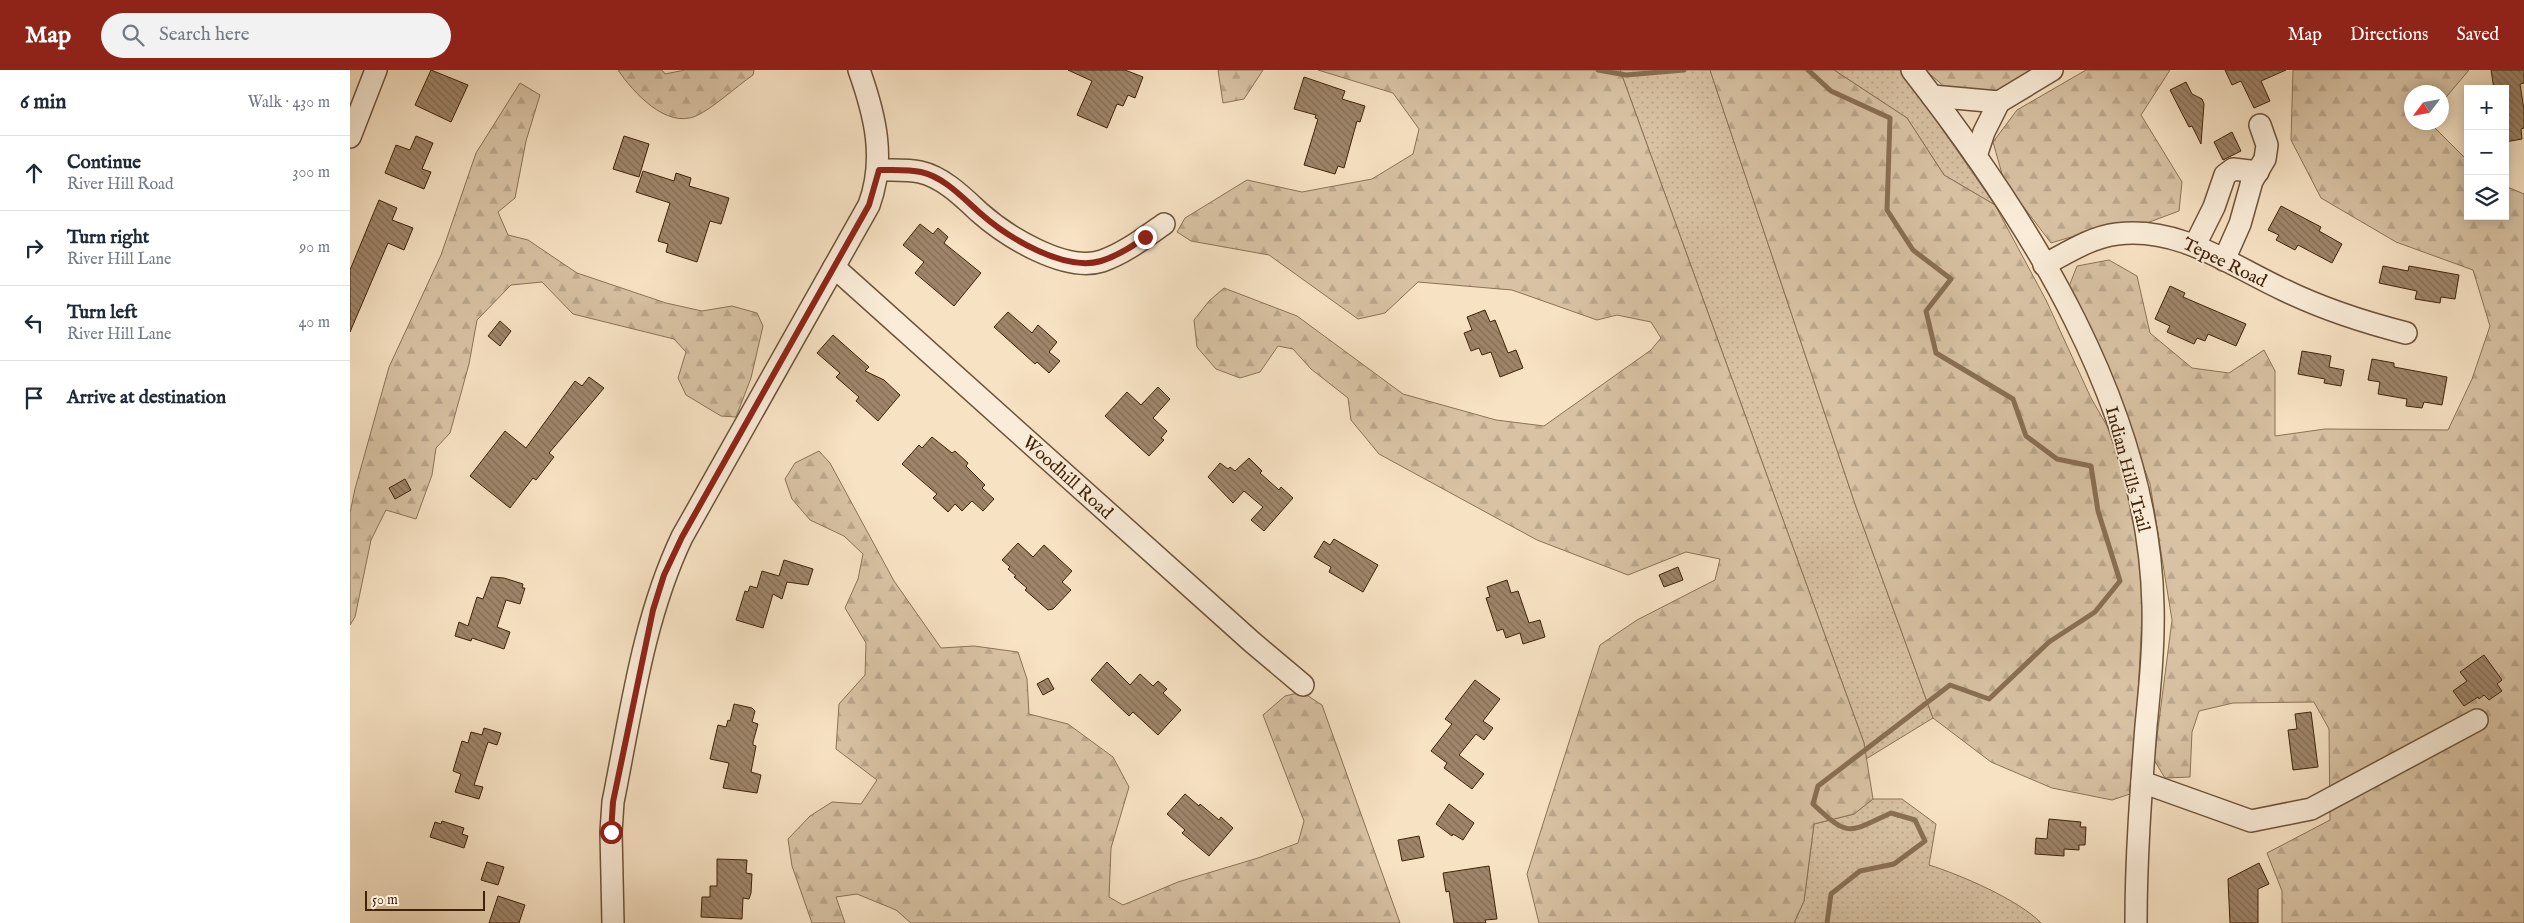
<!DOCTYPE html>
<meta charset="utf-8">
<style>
body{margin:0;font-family:"IM FELL English",serif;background:#f2f2f3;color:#1f2937}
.controls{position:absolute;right:15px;top:15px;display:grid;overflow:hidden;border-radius:0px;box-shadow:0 2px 12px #0003}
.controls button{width:45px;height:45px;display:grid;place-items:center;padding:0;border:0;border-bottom:1px solid #e0e1e3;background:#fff;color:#1f2937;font:25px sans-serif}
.compass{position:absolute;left:2054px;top:15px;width:45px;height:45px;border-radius:50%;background:#fff;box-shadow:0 2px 12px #0003;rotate:238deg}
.scale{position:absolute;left:15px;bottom:12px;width:120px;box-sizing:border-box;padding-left:5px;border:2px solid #402309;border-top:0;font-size:14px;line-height:18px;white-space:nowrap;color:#402309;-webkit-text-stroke:4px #faecd8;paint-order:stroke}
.stop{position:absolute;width:15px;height:15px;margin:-11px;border:4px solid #8f2418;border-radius:50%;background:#fff}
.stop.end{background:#8f2418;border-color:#fff;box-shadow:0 1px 5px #0008}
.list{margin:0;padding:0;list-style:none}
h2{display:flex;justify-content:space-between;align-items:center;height:65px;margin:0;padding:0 20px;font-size:21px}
h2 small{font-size:16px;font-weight:400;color:#747a83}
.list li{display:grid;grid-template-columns:32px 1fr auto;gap:15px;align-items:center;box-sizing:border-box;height:75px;padding:0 20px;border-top:1px solid #e0e1e3}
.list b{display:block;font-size:19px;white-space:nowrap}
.list p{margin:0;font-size:16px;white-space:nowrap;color:#747a83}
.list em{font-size:16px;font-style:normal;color:#747a83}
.icon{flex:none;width:28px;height:28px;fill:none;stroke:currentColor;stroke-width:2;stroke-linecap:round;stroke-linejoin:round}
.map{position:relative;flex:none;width:2174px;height:853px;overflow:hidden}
header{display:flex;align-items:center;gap:30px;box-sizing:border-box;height:70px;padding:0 25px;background:#8f2418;color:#fff}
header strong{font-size:24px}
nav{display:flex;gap:28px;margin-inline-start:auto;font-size:18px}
.search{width:350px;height:45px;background:#f2f2f3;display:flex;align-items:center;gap:12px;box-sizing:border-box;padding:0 18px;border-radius:28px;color:#747a83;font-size:19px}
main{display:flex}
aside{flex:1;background:#fff}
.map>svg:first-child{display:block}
</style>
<header>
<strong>Map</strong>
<div class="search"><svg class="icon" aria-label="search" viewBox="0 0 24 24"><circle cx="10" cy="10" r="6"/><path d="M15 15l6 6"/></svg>Search here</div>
<nav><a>Map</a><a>Directions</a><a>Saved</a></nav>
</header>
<main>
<aside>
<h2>6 min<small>Walk · 430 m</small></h2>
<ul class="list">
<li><svg class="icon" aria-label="ahead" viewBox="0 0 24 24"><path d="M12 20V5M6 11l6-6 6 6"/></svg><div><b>Continue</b><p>River Hill Road</p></div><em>300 m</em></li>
<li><svg class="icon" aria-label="right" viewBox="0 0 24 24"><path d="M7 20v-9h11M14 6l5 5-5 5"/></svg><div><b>Turn right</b><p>River Hill Lane</p></div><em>90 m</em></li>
<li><svg class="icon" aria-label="left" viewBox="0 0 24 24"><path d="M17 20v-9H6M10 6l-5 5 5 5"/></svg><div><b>Turn left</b><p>River Hill Lane</p></div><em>40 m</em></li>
<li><svg class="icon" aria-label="arrive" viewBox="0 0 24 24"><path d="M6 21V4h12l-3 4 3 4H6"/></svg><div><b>Arrive at destination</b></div></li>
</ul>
</aside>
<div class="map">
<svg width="2174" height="853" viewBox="0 0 2174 853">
<defs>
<pattern id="grass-dots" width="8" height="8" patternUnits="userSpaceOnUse" patternTransform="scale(1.25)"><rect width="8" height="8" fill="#d8c2a3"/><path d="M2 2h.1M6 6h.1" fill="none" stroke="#baa68b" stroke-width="1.8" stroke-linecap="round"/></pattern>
<pattern id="forest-firs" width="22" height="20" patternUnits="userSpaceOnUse" patternTransform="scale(1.25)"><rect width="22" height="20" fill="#d8c2a3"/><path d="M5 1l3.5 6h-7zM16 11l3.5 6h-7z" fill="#baa68b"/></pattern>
<pattern id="building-back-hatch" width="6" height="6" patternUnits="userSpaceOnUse" patternTransform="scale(1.25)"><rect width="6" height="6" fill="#9f866a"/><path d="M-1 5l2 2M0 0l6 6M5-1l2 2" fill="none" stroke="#836d55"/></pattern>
</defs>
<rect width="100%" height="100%" fill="#f7e2c3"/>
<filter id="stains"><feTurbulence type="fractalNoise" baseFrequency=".004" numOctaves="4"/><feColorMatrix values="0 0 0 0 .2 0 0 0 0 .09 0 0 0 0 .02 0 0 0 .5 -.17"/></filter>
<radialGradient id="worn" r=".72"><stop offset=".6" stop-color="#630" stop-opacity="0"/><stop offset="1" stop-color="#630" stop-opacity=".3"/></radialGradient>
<!-- grass -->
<g fill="url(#grass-dots)" stroke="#8c7256">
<polygon points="1270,0 1360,0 1505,434 1583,648 1516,689 1514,673"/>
<polygon points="1484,0 1551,0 1645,135 1594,105 1557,48"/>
<path d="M 1523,729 L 1552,729 L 1586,754 L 1579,795 C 1611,805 1669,830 1691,853 L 1444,853 L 1454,831 L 1464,754 L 1504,744 Z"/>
</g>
<!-- forest -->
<g fill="url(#forest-firs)" stroke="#8c7256">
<path d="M 268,0 L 312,0 L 315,4 L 335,0 L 404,0 L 403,5 C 387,16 362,39 346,46 C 316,59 283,22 268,0 Z"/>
<polygon points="868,0 913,0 894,29 873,33"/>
<polygon points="968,0 1270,0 1514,673 1523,729 1504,744 1464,754 1454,831 1444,853 1189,853 1177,804 1250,575 1287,550 1365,510 1370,489 1336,482 1278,505 1187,470 1029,384 1001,350 998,328 961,299 943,279 928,276 910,302 890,308 866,299 847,277 844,250 859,231 874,218 947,246 1053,324 1146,350 1194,356 1301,280 1311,268 1301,252 1267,245 1247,250 1162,220 1068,212 1035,243 1008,249 919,185 841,171 827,162 835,148 897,110 952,122 1022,109 1063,84 1069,59 1043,23"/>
<polygon points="1360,0 1484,0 1557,48 1594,105 1645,135 1696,230 1741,328 1768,375 1782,438 1791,502 1792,547 1785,682 1780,724 1762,730 1702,718 1641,692 1583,648 1505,434"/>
<polygon points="1575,0 1684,0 1644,22 1596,18"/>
<polygon points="1736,0 1820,0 1791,45 1832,112 1829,141 1794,154 1751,158 1701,173 1654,111 1643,72 1667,40"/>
<polygon points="1943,0 2119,0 2092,32 2092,22 2062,22 2062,52 2084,53 2083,56 2118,91 2118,146 2155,146 2155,116 2174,124 2174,853 1932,853 1932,821 1917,783 1980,750 1979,659 1964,632 1883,633 1849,641 1842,662 1840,707 1815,708 1804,690 1822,550 1800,414 1754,291 1718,219 1727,196 1759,190 1787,206 1800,263 1842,298 1879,303 1914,280 1925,301 1925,366 1975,359 2098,360 2122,309 2140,256 2123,200 2046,172 1971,128 1941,70"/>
<polygon points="170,13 190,25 176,71 165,128 148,142 158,165 178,170 227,203 316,233 352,241 382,236 407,243 413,256 401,308 386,347 371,346 336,325 328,308 336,282 324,269 223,244 192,212 161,215 127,250 119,294 100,363 86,378 82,405 66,449 36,440 21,470 5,547 0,555 0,443 5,419 39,297 91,185 126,83"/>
<polygon points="469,381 480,393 544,511 591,578 624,576 668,582 677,609 679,644 718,654 763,687 779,717 761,778 759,827 773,835 828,812 908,788 948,773 954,751 913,645 935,626 952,622 972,635 1050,853 561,853 546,840 507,824 486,827 495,853 462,853 442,796 438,769 460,746 482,732 511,734 527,710 486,679 489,634 515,605 516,573 495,538 508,509 513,484 494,466 460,450 442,429 435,409 445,393"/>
</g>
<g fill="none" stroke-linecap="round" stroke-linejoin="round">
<!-- stream -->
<g stroke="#896f53" stroke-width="5">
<polyline points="1248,0 1276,5 1334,0"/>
<path d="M 1458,0 L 1481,21 L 1540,48 L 1537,140 L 1563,180 L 1601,209 L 1576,241 L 1586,283 L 1663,329 L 1676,366 L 1707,389 L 1741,396 L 1748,441 L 1770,511 L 1745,542 L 1699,572 L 1639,629 L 1600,615 L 1468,716 L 1463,734 C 1499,768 1498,763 1541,743 L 1565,750 L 1575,771 L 1544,794 L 1510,801 L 1481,824 L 1477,853"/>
</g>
</g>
<!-- building -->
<g fill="url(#building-back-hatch)" stroke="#402309">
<polygon points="81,0 118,15 101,52 65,35"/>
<polygon points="718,0 775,0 793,7 785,28 778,25 773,36 767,34 757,58 727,45 742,11"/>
<polygon points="1875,0 1936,0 1911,11 1920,31 1904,38 1891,11 1882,15"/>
<polygon points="2141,0 2174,0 2174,13 2170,14 2174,40 2174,58 2171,59 2172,69 2155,72 2155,19 2144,19"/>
<polygon points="954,7 995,21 992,29 1015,36 1010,52 1007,51 994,98 988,96 985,104 954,95 968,49 965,48 966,45 944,39"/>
<polygon points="1836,12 1842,24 1852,29 1854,34 1851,74 1842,56 1839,57 1820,20"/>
<polygon points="1882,62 1891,81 1873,90 1864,72"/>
<polygon points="66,66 83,73 72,99 81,102 74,119 35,103 46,75 60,80"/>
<polygon points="274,66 299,74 289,107 263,99"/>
<polygon points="293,101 324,111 326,103 341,108 339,116 379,128 371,154 360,151 347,192 316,182 318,174 308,171 320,133 286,122"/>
<polygon points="29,130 47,138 42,150 63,158 54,180 38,173 0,262 0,200"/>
<polygon points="1931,136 1971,157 1969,161 1992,174 1982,193 1948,175 1945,180 1926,170 1929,165 1918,160"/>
<polygon points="570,154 583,164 588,158 598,167 594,173 631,203 604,236 565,203 574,192 553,175"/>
<polygon points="2033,196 2058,201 2059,196 2109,205 2105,229 2091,227 2090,233 2065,229 2067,221 2029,213"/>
<polygon points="1820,216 1835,223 1833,227 1896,254 1886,276 1858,264 1855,271 1847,268 1844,274 1817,262 1820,256 1805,249"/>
<polygon points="1135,240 1140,252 1145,250 1158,283 1166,280 1173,298 1150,307 1141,282 1132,285 1129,278 1121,281 1114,263 1122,260 1117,247"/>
<polygon points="658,242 682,263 688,255 707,272 699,282 710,291 699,303 687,292 685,294 644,257"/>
<polygon points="150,251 161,261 150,276 138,266"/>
<polygon points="483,265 519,297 515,301 534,310 550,325 528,351 506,331 509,327 486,307 490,303 467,283"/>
<polygon points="1952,281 1981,286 1979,297 1994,300 1991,316 1974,313 1975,309 1948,304"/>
<polygon points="2022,289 2044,293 2044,297 2097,307 2092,335 2074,332 2072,338 2056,336 2057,329 2028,324 2030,312 2018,310"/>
<polygon points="239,307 254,318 199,383 204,387 186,410 183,408 160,438 120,406 155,361 176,378 225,311 232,316"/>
<polygon points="808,317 820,329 803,348 817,361 811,368 814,370 799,386 755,346 777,322 791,335"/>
<polygon points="582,367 602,383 605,381 618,393 616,396 635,415 632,418 644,429 633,441 622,431 612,441 605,434 598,442 583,428 587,424 552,394 569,375 572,378"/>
<polygon points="899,388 912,401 910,403 929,420 931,417 943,428 914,461 901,450 913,437 894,421 883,433 858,407 870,393 878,399 880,397 885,401"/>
<polygon points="55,409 61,420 45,429 39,418"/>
<polygon points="984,469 1028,495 1013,522 979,502 981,497 964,487 974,471 980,475"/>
<polygon points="668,473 683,487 694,475 722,501 712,512 721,520 703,539 698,540 675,520 677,518 664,507 666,506 658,499 660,497 652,490"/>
<polygon points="434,490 463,499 458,515 437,512 432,529 423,524 413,558 386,550 395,521 398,522 400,516 407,518 412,501 429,506"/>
<polygon points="1328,497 1333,510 1314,517 1309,505"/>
<polygon points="141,507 154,508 173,514 172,518 175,518 170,534 156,530 147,557 160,562 154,579 122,568 121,571 105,566 109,552 118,556 127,527 133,529"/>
<polygon points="1157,510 1161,523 1168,521 1179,553 1190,550 1195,567 1173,574 1170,563 1156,568 1153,559 1147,561 1136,528 1140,527 1137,517"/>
<polygon points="2134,585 2152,610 2147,614 2152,621 2139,630 2134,625 2129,629 2128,627 2114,636 2103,621 2117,611 2110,602"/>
<polygon points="757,592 780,615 790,604 803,616 808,611 817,619 813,623 831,640 808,665 783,642 779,646 741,610"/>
<polygon points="698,608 704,619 693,625 687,614"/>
<polygon points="1125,610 1150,629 1133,651 1143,658 1134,670 1126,664 1109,685 1134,704 1122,719 1094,698 1097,693 1081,681 1102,654 1095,649"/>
<polygon points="384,634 402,638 405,641 402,652 408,654 403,672 403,675 406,676 401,702 411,705 407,723 373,718 379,693 360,689 368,655 376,657 378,650 380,651"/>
<polygon points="1961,642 1968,697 1943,700 1938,660 1947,659 1945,644"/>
<polygon points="134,658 151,663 147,675 138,672 124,715 133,717 129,729 105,722 111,704 103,701 112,671 118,673 121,662 132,665"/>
<polygon points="835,724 849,736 850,734 869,750 871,747 883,758 859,786 832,763 835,760 817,744"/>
<polygon points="1099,734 1124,753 1113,770 1103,764 1102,766 1086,754"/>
<polygon points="1699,749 1731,752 1730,757 1736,757 1735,775 1729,775 1729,780 1714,779 1714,786 1685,784 1686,768 1697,769"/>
<polygon points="92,751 114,758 112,764 118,766 114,778 80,767 85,752 91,754"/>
<polygon points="1069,766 1074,787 1052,791 1048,770"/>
<polygon points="367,789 397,790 396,803 402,804 401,823 399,829 393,828 392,849 351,847 352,827 360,827 360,816 367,816"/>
<polygon points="137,792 154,797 148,815 131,810"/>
<polygon points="1909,793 1919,814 1908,819 1908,853 1880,853 1878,809"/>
<polygon points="1139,796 1147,849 1135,850 1136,853 1104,853 1099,821 1096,822 1093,803"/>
<polygon points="148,826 175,835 169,853 139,853"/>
</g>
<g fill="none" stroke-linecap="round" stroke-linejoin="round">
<defs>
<g id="minor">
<path d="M 1562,0 C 1680,151 1799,339 1803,536 C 1804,576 1800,616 1796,656 C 1791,721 1786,787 1786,853"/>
<polyline points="1582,26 1649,32"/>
<polyline points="0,67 26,0"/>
<polyline points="1626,86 1634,62 1649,32 1702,0"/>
<path d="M 529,100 C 542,100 557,99 570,102 C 593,107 613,127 629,142 C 656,166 715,203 752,191 C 775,183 794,168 814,154"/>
<polyline points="1845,175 1864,137 1875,105 1883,99 1908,102"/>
<polyline points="1874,190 1890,154 1902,111 1915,89 1917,75 1910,55"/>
<path d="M 1694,195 C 1717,183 1741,167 1767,164 C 1829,156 1880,195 1934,220 C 1973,239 2013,252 2056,263"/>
<polyline points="484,197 902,572 953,615"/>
<polyline points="1792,712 1901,751 1961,739 2127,650"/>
<path d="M 263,853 L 261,762 L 263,732 C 281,643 293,549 332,467 L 519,135 C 536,89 525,45 509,0"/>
</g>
</defs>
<!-- minor casing -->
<use href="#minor" stroke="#6e5338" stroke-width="24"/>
<!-- minor -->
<use href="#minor" stroke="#faecd8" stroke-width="21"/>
</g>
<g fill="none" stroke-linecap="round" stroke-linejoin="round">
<!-- route -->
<path stroke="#8f2418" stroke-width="6" d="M 261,762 L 263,732 L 303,540 L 314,505 L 332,467 L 519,135 L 529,100 C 542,100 558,99 571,102 C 594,107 613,128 630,143 C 657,167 714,202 751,191 C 767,186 782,177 795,167"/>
</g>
<g text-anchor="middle" stroke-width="4" stroke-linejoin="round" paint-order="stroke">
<!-- street labels -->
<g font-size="18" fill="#402309" stroke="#faecd8">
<text transform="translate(1875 192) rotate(26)" y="6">Tepee Road</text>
<text transform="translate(1778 399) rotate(75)" y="6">Indian Hills Trail</text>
<text transform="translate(718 407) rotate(42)" y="6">Woodhill Road</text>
</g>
</g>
<rect width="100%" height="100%" filter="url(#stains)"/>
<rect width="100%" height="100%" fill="url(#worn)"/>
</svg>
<div class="controls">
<button>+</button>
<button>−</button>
<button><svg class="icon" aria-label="layers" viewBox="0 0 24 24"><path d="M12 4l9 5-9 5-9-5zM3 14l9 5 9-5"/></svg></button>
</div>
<svg class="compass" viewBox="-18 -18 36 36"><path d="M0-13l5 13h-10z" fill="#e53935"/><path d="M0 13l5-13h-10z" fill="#747a83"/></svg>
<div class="scale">50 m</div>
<div class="stop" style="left:261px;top:762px"></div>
<div class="stop end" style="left:795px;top:167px"></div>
</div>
</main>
